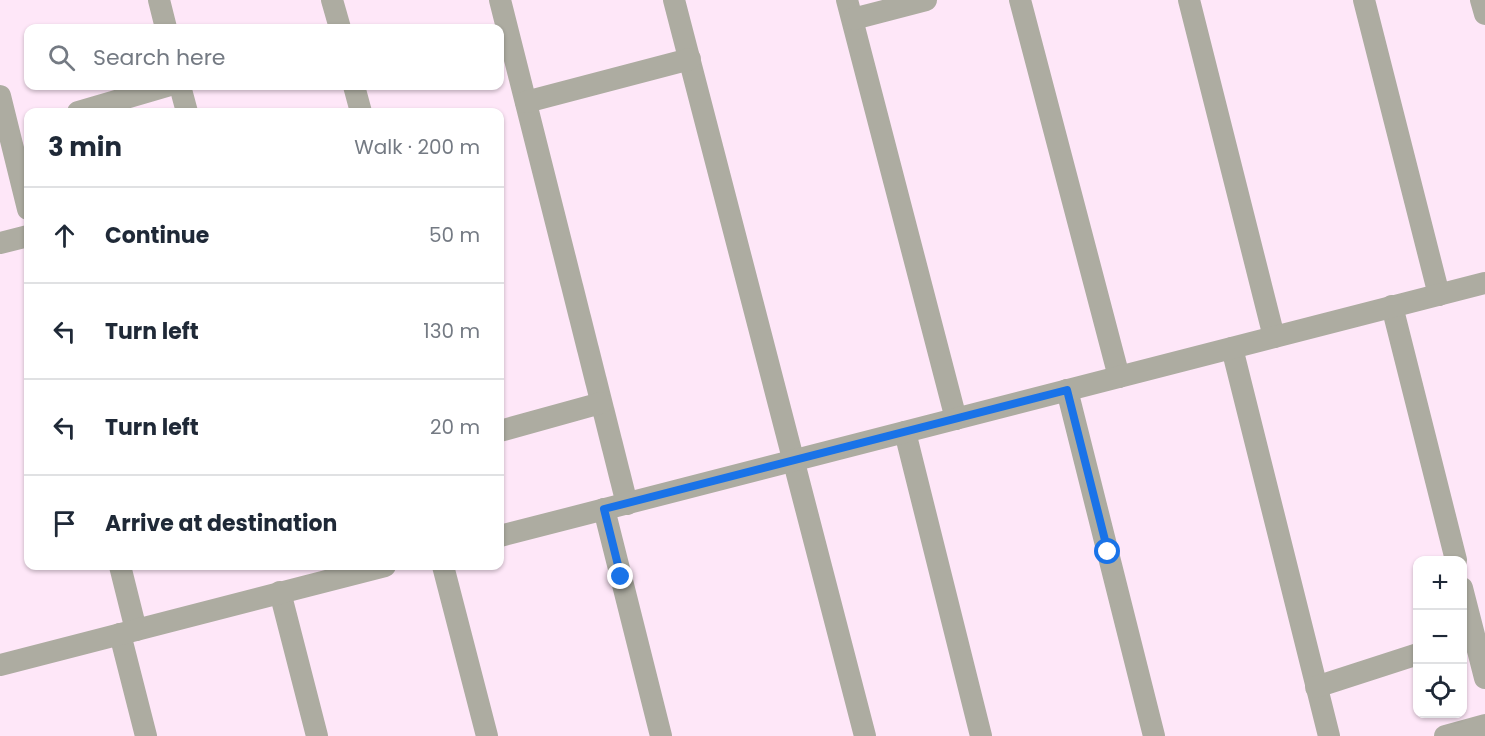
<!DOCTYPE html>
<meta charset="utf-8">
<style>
body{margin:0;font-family:Poppins,sans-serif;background:#f6f6f7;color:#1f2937}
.controls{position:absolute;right:18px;bottom:18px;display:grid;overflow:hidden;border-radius:12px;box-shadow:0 2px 4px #0004}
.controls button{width:54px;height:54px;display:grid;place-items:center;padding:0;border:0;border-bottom:2px solid #e0e1e3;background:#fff;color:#1f2937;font:30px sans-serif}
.stop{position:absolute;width:18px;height:18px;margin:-14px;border:4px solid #1a73e8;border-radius:50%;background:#fff}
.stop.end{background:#1a73e8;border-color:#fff;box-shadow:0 2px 6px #0008}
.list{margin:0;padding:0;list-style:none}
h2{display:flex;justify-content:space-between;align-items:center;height:78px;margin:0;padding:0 24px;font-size:26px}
h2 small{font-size:20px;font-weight:400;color:#747a83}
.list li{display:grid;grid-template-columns:39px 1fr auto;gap:18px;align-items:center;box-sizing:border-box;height:96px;padding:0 24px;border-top:2px solid #e0e1e3}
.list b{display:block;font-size:22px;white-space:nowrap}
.list em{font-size:20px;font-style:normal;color:#747a83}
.icon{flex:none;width:33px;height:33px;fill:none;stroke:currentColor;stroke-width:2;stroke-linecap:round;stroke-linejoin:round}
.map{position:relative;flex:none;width:1485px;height:736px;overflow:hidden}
.search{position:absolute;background:#fff;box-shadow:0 2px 4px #0004;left:24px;top:24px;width:480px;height:66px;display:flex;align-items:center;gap:15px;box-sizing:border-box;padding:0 21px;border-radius:12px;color:#747a83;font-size:22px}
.panel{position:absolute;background:#fff;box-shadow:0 2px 4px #0004;left:24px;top:108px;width:480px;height:462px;border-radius:12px}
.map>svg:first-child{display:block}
</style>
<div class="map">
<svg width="1485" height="736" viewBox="0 0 1485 736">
<rect width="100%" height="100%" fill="#fee7f8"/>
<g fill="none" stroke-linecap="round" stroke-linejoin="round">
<!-- minor -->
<g stroke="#adaca1" stroke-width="22">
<polyline points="159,0 166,28"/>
<polyline points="332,0 340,28"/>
<polyline points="500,0 627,504"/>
<polyline points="674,0 865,736"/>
<polyline points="847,0 956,419"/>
<polyline points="1020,0 1119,377"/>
<polyline points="1189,0 1274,337"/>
<polyline points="1364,0 1439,295"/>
<polyline points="1481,0 1485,14"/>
<polyline points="853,19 926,0"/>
<polyline points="180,86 187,112"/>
<polyline points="354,86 361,112"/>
<polyline points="0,96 28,209"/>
<polyline points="526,102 690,59"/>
<polyline points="78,112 167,86"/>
<polyline points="0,243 28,236"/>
<polyline points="1392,306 1456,560"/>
<polyline points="1232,348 1329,736"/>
<polyline points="1067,390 1154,736"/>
<polyline points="500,431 601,403"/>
<polyline points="905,432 981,736"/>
<polyline points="604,509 661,736"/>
<polyline points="500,536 1485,283"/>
<polyline points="120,566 136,630"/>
<polyline points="443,566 487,736"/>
<polyline points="1462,588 1485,678"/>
<polyline points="280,592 317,736"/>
<polyline points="120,634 146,736"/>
<polyline points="0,665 385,566"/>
<polyline points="1316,687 1418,654"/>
<polyline points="1445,736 1485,725"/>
</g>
</g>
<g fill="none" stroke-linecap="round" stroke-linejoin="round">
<!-- route -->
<polyline stroke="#1a73e8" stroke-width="8" points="621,577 604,509 1067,390 1108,552"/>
</g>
</svg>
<div class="controls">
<button>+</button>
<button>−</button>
<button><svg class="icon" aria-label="locate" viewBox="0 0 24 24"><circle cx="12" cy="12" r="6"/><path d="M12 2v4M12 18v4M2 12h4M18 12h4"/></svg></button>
</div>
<div class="stop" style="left:1108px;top:552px"></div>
<div class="stop end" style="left:621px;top:577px"></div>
<div class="search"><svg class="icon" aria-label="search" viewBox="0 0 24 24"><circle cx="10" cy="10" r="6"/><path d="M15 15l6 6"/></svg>Search here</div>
<section class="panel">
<h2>3 min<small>Walk · 200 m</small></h2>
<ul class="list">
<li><svg class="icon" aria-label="ahead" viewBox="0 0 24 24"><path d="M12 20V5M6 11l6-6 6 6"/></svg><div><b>Continue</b></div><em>50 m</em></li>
<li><svg class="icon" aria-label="left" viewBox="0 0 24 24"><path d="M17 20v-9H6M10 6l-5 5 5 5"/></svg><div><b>Turn left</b></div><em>130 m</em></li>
<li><svg class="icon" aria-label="left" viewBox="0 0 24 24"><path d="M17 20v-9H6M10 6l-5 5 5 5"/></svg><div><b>Turn left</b></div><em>20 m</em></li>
<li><svg class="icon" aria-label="arrive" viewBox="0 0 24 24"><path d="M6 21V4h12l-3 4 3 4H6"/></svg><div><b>Arrive at destination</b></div></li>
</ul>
</section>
</div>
